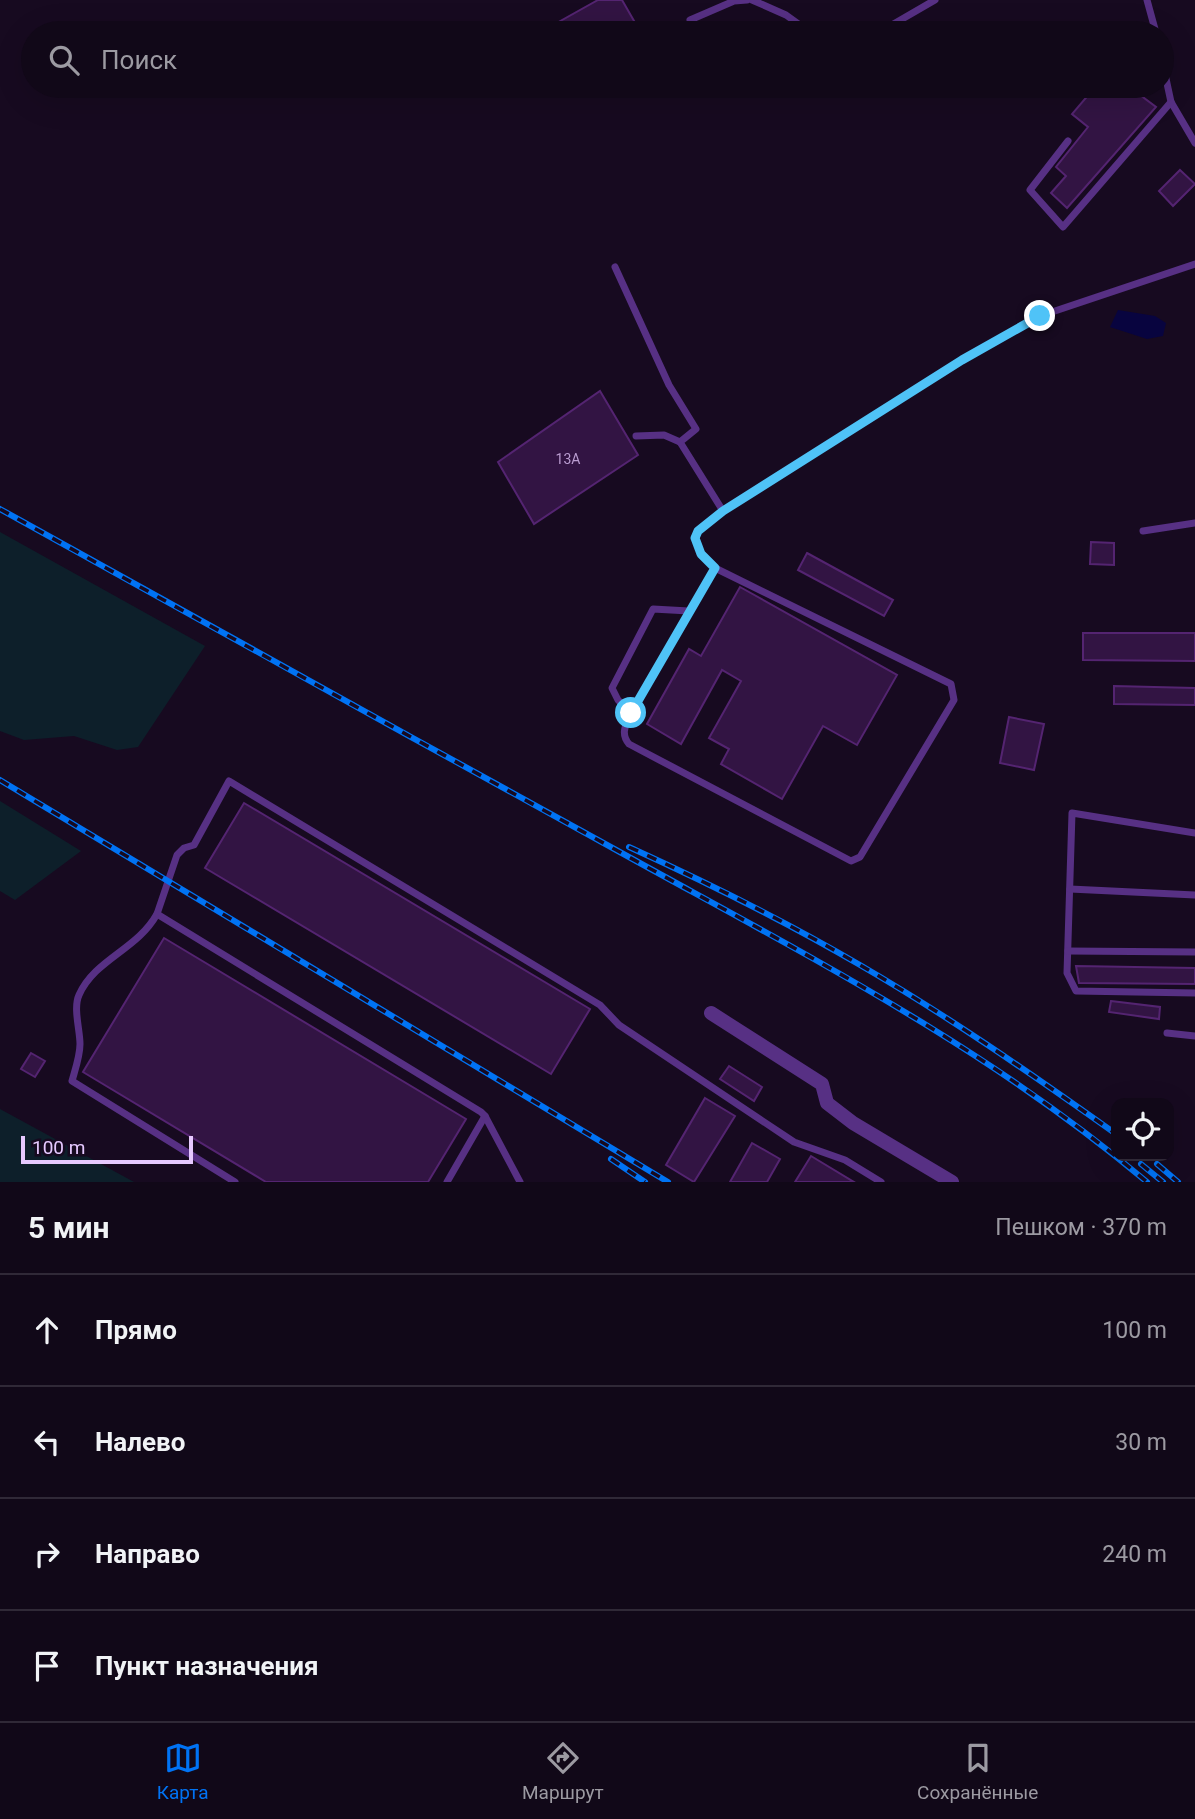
<!DOCTYPE html>
<html lang="ru">
<meta charset="utf-8">
<style>
body{margin:0;font-family:Roboto,sans-serif;background:#1e1625;color:#f1f3f6}
.controls{position:absolute;right:21px;bottom:21px;display:grid;overflow:hidden;border-radius:14px;box-shadow:0 7px 28px #0002}
.controls button{width:63px;height:63px;display:grid;place-items:center;padding:0;border:0;border-bottom:2px solid #302937;background:#110818;color:#f1f3f6;font:35px sans-serif}
.scale{position:absolute;left:21px;bottom:18px;width:172px;box-sizing:border-box;padding-left:7px;border:4px solid #e6c9ff;border-top:0;font-size:19px;line-height:24px;white-space:nowrap;color:#e6c9ff;-webkit-text-stroke:5px #170a20;paint-order:stroke}
.stop{position:absolute;width:21px;height:21px;margin:-16px;border:5px solid #4fc3f7;border-radius:50%;background:#fff}
.stop.end{background:#4fc3f7;border-color:#fff;box-shadow:0 2px 7px #0008}
.list{margin:0;padding:0;list-style:none}
h2{display:flex;justify-content:space-between;align-items:center;height:91px;margin:0;padding:0 28px;font-size:30px}
h2 small{font-size:23px;font-weight:400;color:#9c9aa2}
.list li{display:grid;grid-template-columns:46px 1fr auto;gap:21px;align-items:center;box-sizing:border-box;height:112px;padding:0 28px;border-top:2px solid #302937}
.list b{display:block;font-size:26px;white-space:nowrap}
.list em{font-size:23px;font-style:normal;color:#9c9aa2}
.icon{flex:none;width:38px;height:38px;fill:none;stroke:currentColor;stroke-width:2;stroke-linecap:round;stroke-linejoin:round}
.map{position:relative;flex:none;width:1195px;height:1182px;overflow:hidden}
.search{position:absolute;background:#110818;box-shadow:0 7px 28px #0002;left:21px;right:21px;top:21px;height:77px;display:flex;align-items:center;gap:18px;box-sizing:border-box;padding:0 24px;border-radius:38px;color:#9c9aa2;font-size:26px}
.sheet{height:539px;background:#110818}
nav{display:flex;justify-content:space-around;align-items:center;box-sizing:border-box;height:98px;border-top:2px solid #302937;background:#110818;font-size:19px;color:#9c9aa2}
nav a{display:grid;justify-items:center;gap:4px}
nav .on{color:#0073f4}
.map>svg:first-child{display:block}
</style>
<div class="map">
<svg width="1195" height="1182" viewBox="0 0 1195 1182">
<rect width="100%" height="100%" fill="#170a20"/>
<!-- green -->
<g fill="#0d1f2a">
<polygon points="0,532 205,646 138,747 117,750 74,736 24,740 0,731"/>
<polygon points="0,801 81,851 15,900 0,891"/>
<polygon points="0,1109 134,1182 0,1182"/>
</g>
<!-- water -->
<polygon fill="#08043f" points="1118,310 1155,316 1166,323 1163,336 1147,339 1110,327"/>
<!-- building -->
<g fill="#321443" stroke="#542471" stroke-width="2">
<polygon points="598,0 622,0 641,33 539,33"/>
<polygon points="1096,86 1128,86 1156,107 1067,208 1051,193 1066,176 1056,167 1088,127 1072,114"/>
<polygon points="1180,170 1195,184 1173,206 1159,191"/>
<polygon points="600,391 638,455 534,524 498,462"/>
<polygon points="1091,542 1114,543 1114,565 1090,564"/>
<polygon points="807,553 893,600 884,616 798,570"/>
<polygon points="740,587 897,675 857,745 823,726 782,799 721,764 729,749 709,738 741,681 722,670 681,744 647,724 689,649 701,656"/>
<polygon points="1083,633 1195,633 1195,661 1083,660"/>
<polygon points="1114,686 1195,688 1195,705 1114,704"/>
<polygon points="1009,717 1044,724 1034,770 1000,763"/>
<polygon points="244,803 590,1009 551,1074 205,868"/>
<polygon points="164,938 466,1119 428,1182 266,1182 83,1072"/>
<polygon points="1076,966 1195,968 1195,984 1079,983"/>
<polygon points="1111,1001 1160,1007 1159,1019 1109,1012"/>
<polygon points="31,1053 45,1061 35,1077 21,1069"/>
<polygon points="729,1066 762,1087 754,1101 720,1079"/>
<polygon points="705,1098 735,1116 694,1182 666,1165"/>
<polygon points="752,1143 780,1159 767,1182 730,1182"/>
<polygon points="811,1156 854,1182 795,1182"/>
</g>
<g fill="none" stroke-linecap="round" stroke-linejoin="round">
<!-- service -->
<g stroke="#573084" stroke-width="7">
<polyline points="752,0 786,15 811,33"/>
<polyline points="1147,0 1156,33"/>
<polyline points="690,20 734,1 747,0"/>
<polyline points="878,33 935,0"/>
<polyline points="1162,60 1171,102 1195,143"/>
<polyline points="1068,141 1030,190 1063,227 1171,102"/>
<polyline points="615,267 669,385 696,429 680,442 723,511"/>
<polyline points="636,436 664,435 680,442"/>
<polyline points="1143,531 1195,523"/>
<path d="M 715,568 L 631,713 C 626,725 620,733 629,744 L 851,861 L 860,857 L 954,700 L 951,684 L 715,568 L 701,553 L 695,538 L 698,531 L 723,511 L 962,360 L 1040,316 L 1195,264"/>
<polyline points="631,713 618,700 612,688 653,609 689,611"/>
<polyline points="1195,833 1072,813 1067,973 1076,991 1195,993"/>
<polyline points="1070,889 1195,895"/>
<path d="M 157,914 C 137,950 95,959 79,995 C 73,1008 80,1030 80,1044 C 80,1056 75,1070 72,1081 L 235,1182"/>
<polyline points="1068,951 1195,952"/>
<polyline points="1167,1033 1195,1036"/>
<polyline points="447,1182 485,1116"/>
<polyline points="520,1182 485,1116 481,1112 157,914 177,855 184,848 194,845 229,781 600,1005 619,1025 794,1142 845,1160 881,1182"/>
</g>
<!-- minor -->
<polyline stroke="#573084" stroke-width="14" points="711,1013 822,1084 827,1103 853,1123 952,1182"/>
<defs>
<g id="rail">
<path d="M 0,509 C 212,627 425,745 638,862 C 814,959 992,1051 1147,1182"/>
<polyline points="0,780 668,1182"/>
<path d="M 629,847 C 708,883 785,921 860,965 C 948,1016 1033,1075 1116,1134"/>
<polyline points="611,1159 645,1182"/>
<polyline points="1141,1164 1163,1182"/>
<polyline points="1157,1164 1178,1182"/>
</g>
</defs>
<!-- rail casing -->
<use href="#rail" stroke="#0073f4" stroke-width="6"/>
<!-- rail -->
<use href="#rail" stroke="#170a20" stroke-width="3.5" stroke-dasharray="10" stroke-linecap="butt"/>
</g>
<g fill="none" stroke-linecap="round" stroke-linejoin="round">
<!-- route -->
<polyline stroke="#4fc3f7" stroke-width="9" points="631,713 715,568 701,554 695,538 698,531 723,511 962,360 1040,316"/>
</g>
<g text-anchor="middle" stroke-width="6" stroke-linejoin="round" paint-order="stroke">
<!-- number labels -->
<g font-size="14" fill="#b99cd0">
<text x="568" y="464">13А</text>
</g>
</g>
</svg>
<div class="controls">
<button><svg class="icon" aria-label="locate" viewBox="0 0 24 24"><circle cx="12" cy="12" r="6"/><path d="M12 2v4M12 18v4M2 12h4M18 12h4"/></svg></button>
</div>
<div class="scale">100 m</div>
<div class="stop" style="left:631px;top:713px"></div>
<div class="stop end" style="left:1040px;top:316px"></div>
<div class="search"><svg class="icon" aria-label="search" viewBox="0 0 24 24"><circle cx="10" cy="10" r="6"/><path d="M15 15l6 6"/></svg>Поиск</div>
</div>
<section class="sheet">
<h2>5 мин<small>Пешком · 370 m</small></h2>
<ul class="list">
<li><svg class="icon" aria-label="ahead" viewBox="0 0 24 24"><path d="M12 20V5M6 11l6-6 6 6"/></svg><div><b>Прямо</b></div><em>100 m</em></li>
<li><svg class="icon" aria-label="left" viewBox="0 0 24 24"><path d="M17 20v-9H6M10 6l-5 5 5 5"/></svg><div><b>Налево</b></div><em>30 m</em></li>
<li><svg class="icon" aria-label="right" viewBox="0 0 24 24"><path d="M7 20v-9h11M14 6l5 5-5 5"/></svg><div><b>Направо</b></div><em>240 m</em></li>
<li><svg class="icon" aria-label="arrive" viewBox="0 0 24 24"><path d="M6 21V4h12l-3 4 3 4H6"/></svg><div><b>Пункт назначения</b></div></li>
</ul>
</section>
<nav>
<a class="on"><svg class="icon" aria-label="map" viewBox="0 0 24 24"><path d="M3 6l6-2 6 2 6-2v14l-6 2-6-2-6 2zM9 4v14M15 6v14"/></svg>Карта</a>
<a><svg class="icon" aria-label="directions" viewBox="0 0 24 24"><path d="M12 3l9 9-9 9-9-9zM9 14v-3h6M13 9l2 2-2 2"/></svg>Маршрут</a>
<a><svg class="icon" aria-label="saved" viewBox="0 0 24 24"><path d="M7 4h10v16l-5-4-5 4z"/></svg>Сохранённые</a>
</nav>
